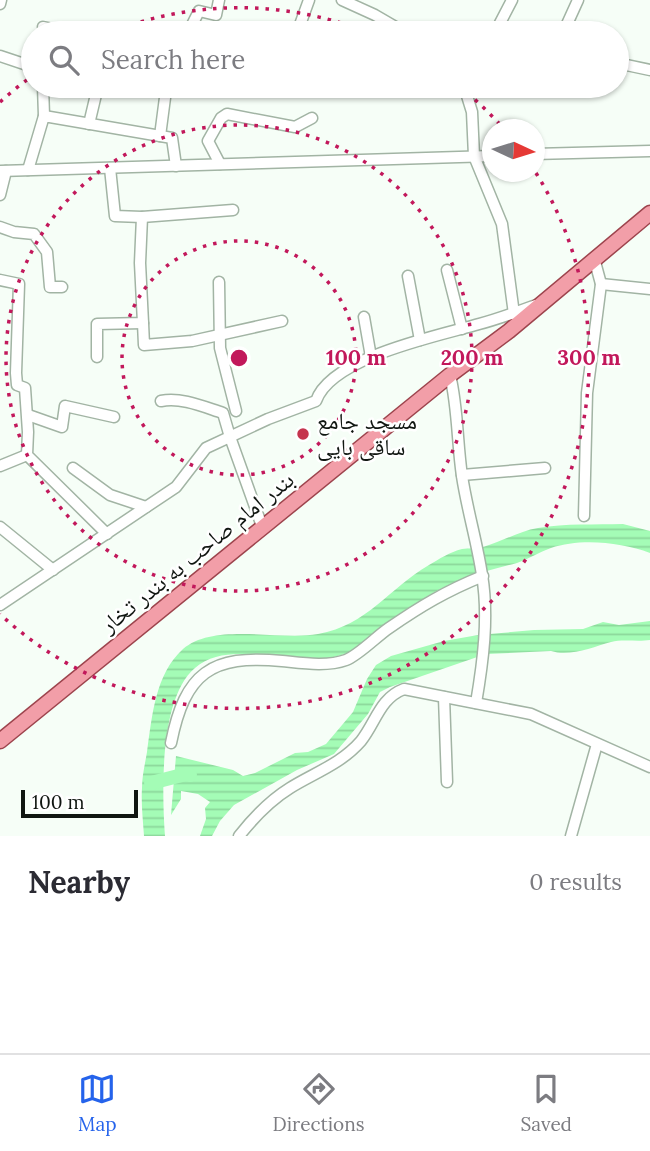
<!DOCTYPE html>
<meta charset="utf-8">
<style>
body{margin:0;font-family:Lora,"Noto Naskh Arabic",serif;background:#f7f7f7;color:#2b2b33}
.compass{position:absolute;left:482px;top:119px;width:63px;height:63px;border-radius:50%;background:#fff;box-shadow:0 2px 5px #0004;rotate:94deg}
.scale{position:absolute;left:21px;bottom:18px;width:117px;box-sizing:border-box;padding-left:7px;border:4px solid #101611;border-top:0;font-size:19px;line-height:24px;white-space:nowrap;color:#101611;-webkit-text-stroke:5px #fff;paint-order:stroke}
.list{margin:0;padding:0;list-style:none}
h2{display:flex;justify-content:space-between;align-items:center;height:91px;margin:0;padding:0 28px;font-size:30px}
h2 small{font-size:23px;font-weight:400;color:#7c7c81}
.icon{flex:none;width:38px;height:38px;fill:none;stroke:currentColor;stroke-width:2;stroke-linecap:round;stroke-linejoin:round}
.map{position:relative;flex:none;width:650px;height:836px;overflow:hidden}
.search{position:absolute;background:#fff;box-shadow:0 2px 5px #0004;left:21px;right:21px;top:21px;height:77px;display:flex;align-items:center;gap:18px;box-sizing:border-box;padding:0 24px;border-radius:38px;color:#7c7c81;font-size:26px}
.sheet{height:217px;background:#fff}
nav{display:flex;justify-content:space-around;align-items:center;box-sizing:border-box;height:98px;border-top:2px solid #e1e1e2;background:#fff;font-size:19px;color:#7c7c81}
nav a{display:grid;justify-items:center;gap:4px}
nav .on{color:#2563eb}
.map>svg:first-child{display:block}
</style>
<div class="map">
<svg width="650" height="836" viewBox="0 0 650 836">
<defs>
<pattern id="water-rules" width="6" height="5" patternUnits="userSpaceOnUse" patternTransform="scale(1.75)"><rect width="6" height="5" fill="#a4fcb6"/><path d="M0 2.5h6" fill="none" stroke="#8cd79b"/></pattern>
</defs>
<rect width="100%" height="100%" fill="#f6fef7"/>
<!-- water -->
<g fill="url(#water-rules)">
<path d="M 623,524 L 650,531 L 650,553 C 621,542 580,538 551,548 C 539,552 529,559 517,563 C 481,572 449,581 419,602 C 401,613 368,646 351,652 C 339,656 321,661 309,661 C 275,660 225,642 195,668 C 159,698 162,793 165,836 L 144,836 C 143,820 141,804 142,788 C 142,776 145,764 147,752 C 152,717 155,674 183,649 C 214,622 279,641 318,634 C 368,625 389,588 429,565 C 439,559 450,552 462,549 C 469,548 476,549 483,547 C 501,542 519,531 538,528 C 566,523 595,525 623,524 Z"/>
<path d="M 650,621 L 650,640 C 638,642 622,639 611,642 C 593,647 570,657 551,651 L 486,654 L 390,687 L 380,692 L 368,714 L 334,754 L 297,770 L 234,805 L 220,821 L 212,836 L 200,836 L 206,819 L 205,808 L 210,802 L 198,794 L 181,791 L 181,799 L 171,815 L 176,756 L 233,770 L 243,776 L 255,773 L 295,753 L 308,752 L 326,744 L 353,712 L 367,679 L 376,665 L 391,656 L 444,641 L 478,635 L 534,630 L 583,629 L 603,622 L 619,625 Z"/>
</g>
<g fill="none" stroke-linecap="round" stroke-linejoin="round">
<!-- river -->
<polyline stroke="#a4fcb6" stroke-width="14" points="151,783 186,774 190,775"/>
<defs>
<g id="minor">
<polyline points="342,0 375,15 406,33"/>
<polyline points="512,0 499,25 515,33"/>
<polyline points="0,4 1,0"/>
<polyline points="43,27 73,33"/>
<polyline points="188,33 199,11 216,15 219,0"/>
<polyline points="297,33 309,0"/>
<polyline points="563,33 578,0"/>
<polyline points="0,56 33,67"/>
<polyline points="617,63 650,70"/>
<polyline points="43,86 44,116"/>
<polyline points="464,86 472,112 474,156 502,224 514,314"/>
<polyline points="89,124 98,86"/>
<polyline points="160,136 166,90"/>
<polyline points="534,154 650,151"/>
<polyline points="220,164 208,141 221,118 227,114 295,127 312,118"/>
<polyline points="110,168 115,216 142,217 233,210"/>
<polyline points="28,170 44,116 172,138 176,166"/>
<polyline points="0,171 492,156"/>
<polyline points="0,195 6,171"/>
<polyline points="0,227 14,232 34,234 47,252 50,287 62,287"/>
<polyline points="447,270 462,329"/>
<polyline points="408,276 420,340"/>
<polyline points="0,280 19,284 16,373 17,385 25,388 28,432 27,455 107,534"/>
<polyline points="219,282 220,348 236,411"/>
<polyline points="601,284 650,289"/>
<polyline points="364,317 371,357"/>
<polyline points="143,323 144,345 192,341 282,321"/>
<polyline points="97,357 97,324 143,323 140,263 142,217"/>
<path d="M 450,375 C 458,408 457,442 462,476 C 467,509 477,542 482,575 C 489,617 483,662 476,703"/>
<path d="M 161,401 C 182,397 204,407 223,413 L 230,437 L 263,529"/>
<polyline points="28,415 62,427 65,406 114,417"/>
<polyline points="0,466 27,455"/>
<polyline points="73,468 110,495 146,507"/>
<polyline points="462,475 545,468"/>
<polyline points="584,516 587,393 601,284 594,258"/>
<polyline points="0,527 53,570"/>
<path d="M 0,605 L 176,487 L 206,448 L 268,419 L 316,401 C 331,357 438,336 479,324 C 498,319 517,312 536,305"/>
<polyline points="444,697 447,782"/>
<path d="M 171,743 C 185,673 211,654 282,661 C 302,663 327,667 346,660 C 359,655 377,636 389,628 C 421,606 446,591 483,576"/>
<path d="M 239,836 C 254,817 269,801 290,788 C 314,773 341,764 361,741 C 376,722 380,698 404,689 L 531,714 L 650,767"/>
<polyline points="571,836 597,744"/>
</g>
<polyline id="major" points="0,741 450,375 509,331 650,213"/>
</defs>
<!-- minor casing -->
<use href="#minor" stroke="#a2b4a4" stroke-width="13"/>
<!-- major casing -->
<use href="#major" stroke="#9d444d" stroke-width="17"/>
<!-- minor -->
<use href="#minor" stroke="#fff" stroke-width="10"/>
<!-- major -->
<use href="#major" stroke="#f29ea8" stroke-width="14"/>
</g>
<!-- distance rings -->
<g fill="none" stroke="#c2185b" stroke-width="3.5" stroke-dasharray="3.5 7">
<circle cx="239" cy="358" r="117"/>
<circle cx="239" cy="358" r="233"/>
<path d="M0 102A350 350 0 0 1 31 77M111 32A350 350 0 0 1 367 32M459 86A350 350 0 0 1 503 128M536 173A350 350 0 0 1 0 614"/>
</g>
<!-- markers -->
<circle fill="#c5344d" stroke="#fff" stroke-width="2.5" cx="303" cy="434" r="7"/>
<g text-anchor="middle" stroke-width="5" stroke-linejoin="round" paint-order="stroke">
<!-- poi labels -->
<g font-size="23" fill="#101611" stroke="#fff" text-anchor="start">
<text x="317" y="429">مسجد جامع<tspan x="317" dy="26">ساقی بایی</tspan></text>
</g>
<!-- street labels -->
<g font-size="23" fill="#101611" stroke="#fff">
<text transform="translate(197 552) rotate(-39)" y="8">بندر امام صاحب به بندر تخار</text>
</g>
</g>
<circle cx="239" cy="358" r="10" fill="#c2185b" stroke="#fff" stroke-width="3.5"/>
<g font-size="21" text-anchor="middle" font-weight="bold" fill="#c2185b" stroke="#fff" stroke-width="5" stroke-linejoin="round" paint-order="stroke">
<text x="356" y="365">100 m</text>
<text x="472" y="365">200 m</text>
<text x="589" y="365">300 m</text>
</g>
</svg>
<svg class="compass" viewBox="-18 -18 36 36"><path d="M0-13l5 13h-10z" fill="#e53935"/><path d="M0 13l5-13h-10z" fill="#7c7c81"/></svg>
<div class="scale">100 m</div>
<div class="search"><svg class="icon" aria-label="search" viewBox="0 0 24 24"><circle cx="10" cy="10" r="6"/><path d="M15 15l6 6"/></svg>Search here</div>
</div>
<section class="sheet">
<h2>Nearby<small>0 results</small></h2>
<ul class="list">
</ul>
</section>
<nav>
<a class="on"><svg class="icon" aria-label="map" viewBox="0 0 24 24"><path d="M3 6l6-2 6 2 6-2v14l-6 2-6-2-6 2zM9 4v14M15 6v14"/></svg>Map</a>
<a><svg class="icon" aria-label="directions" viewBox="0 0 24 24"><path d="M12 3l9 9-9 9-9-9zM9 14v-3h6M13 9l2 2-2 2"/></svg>Directions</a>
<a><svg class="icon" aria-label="saved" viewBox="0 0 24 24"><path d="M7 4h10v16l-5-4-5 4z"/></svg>Saved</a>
</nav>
